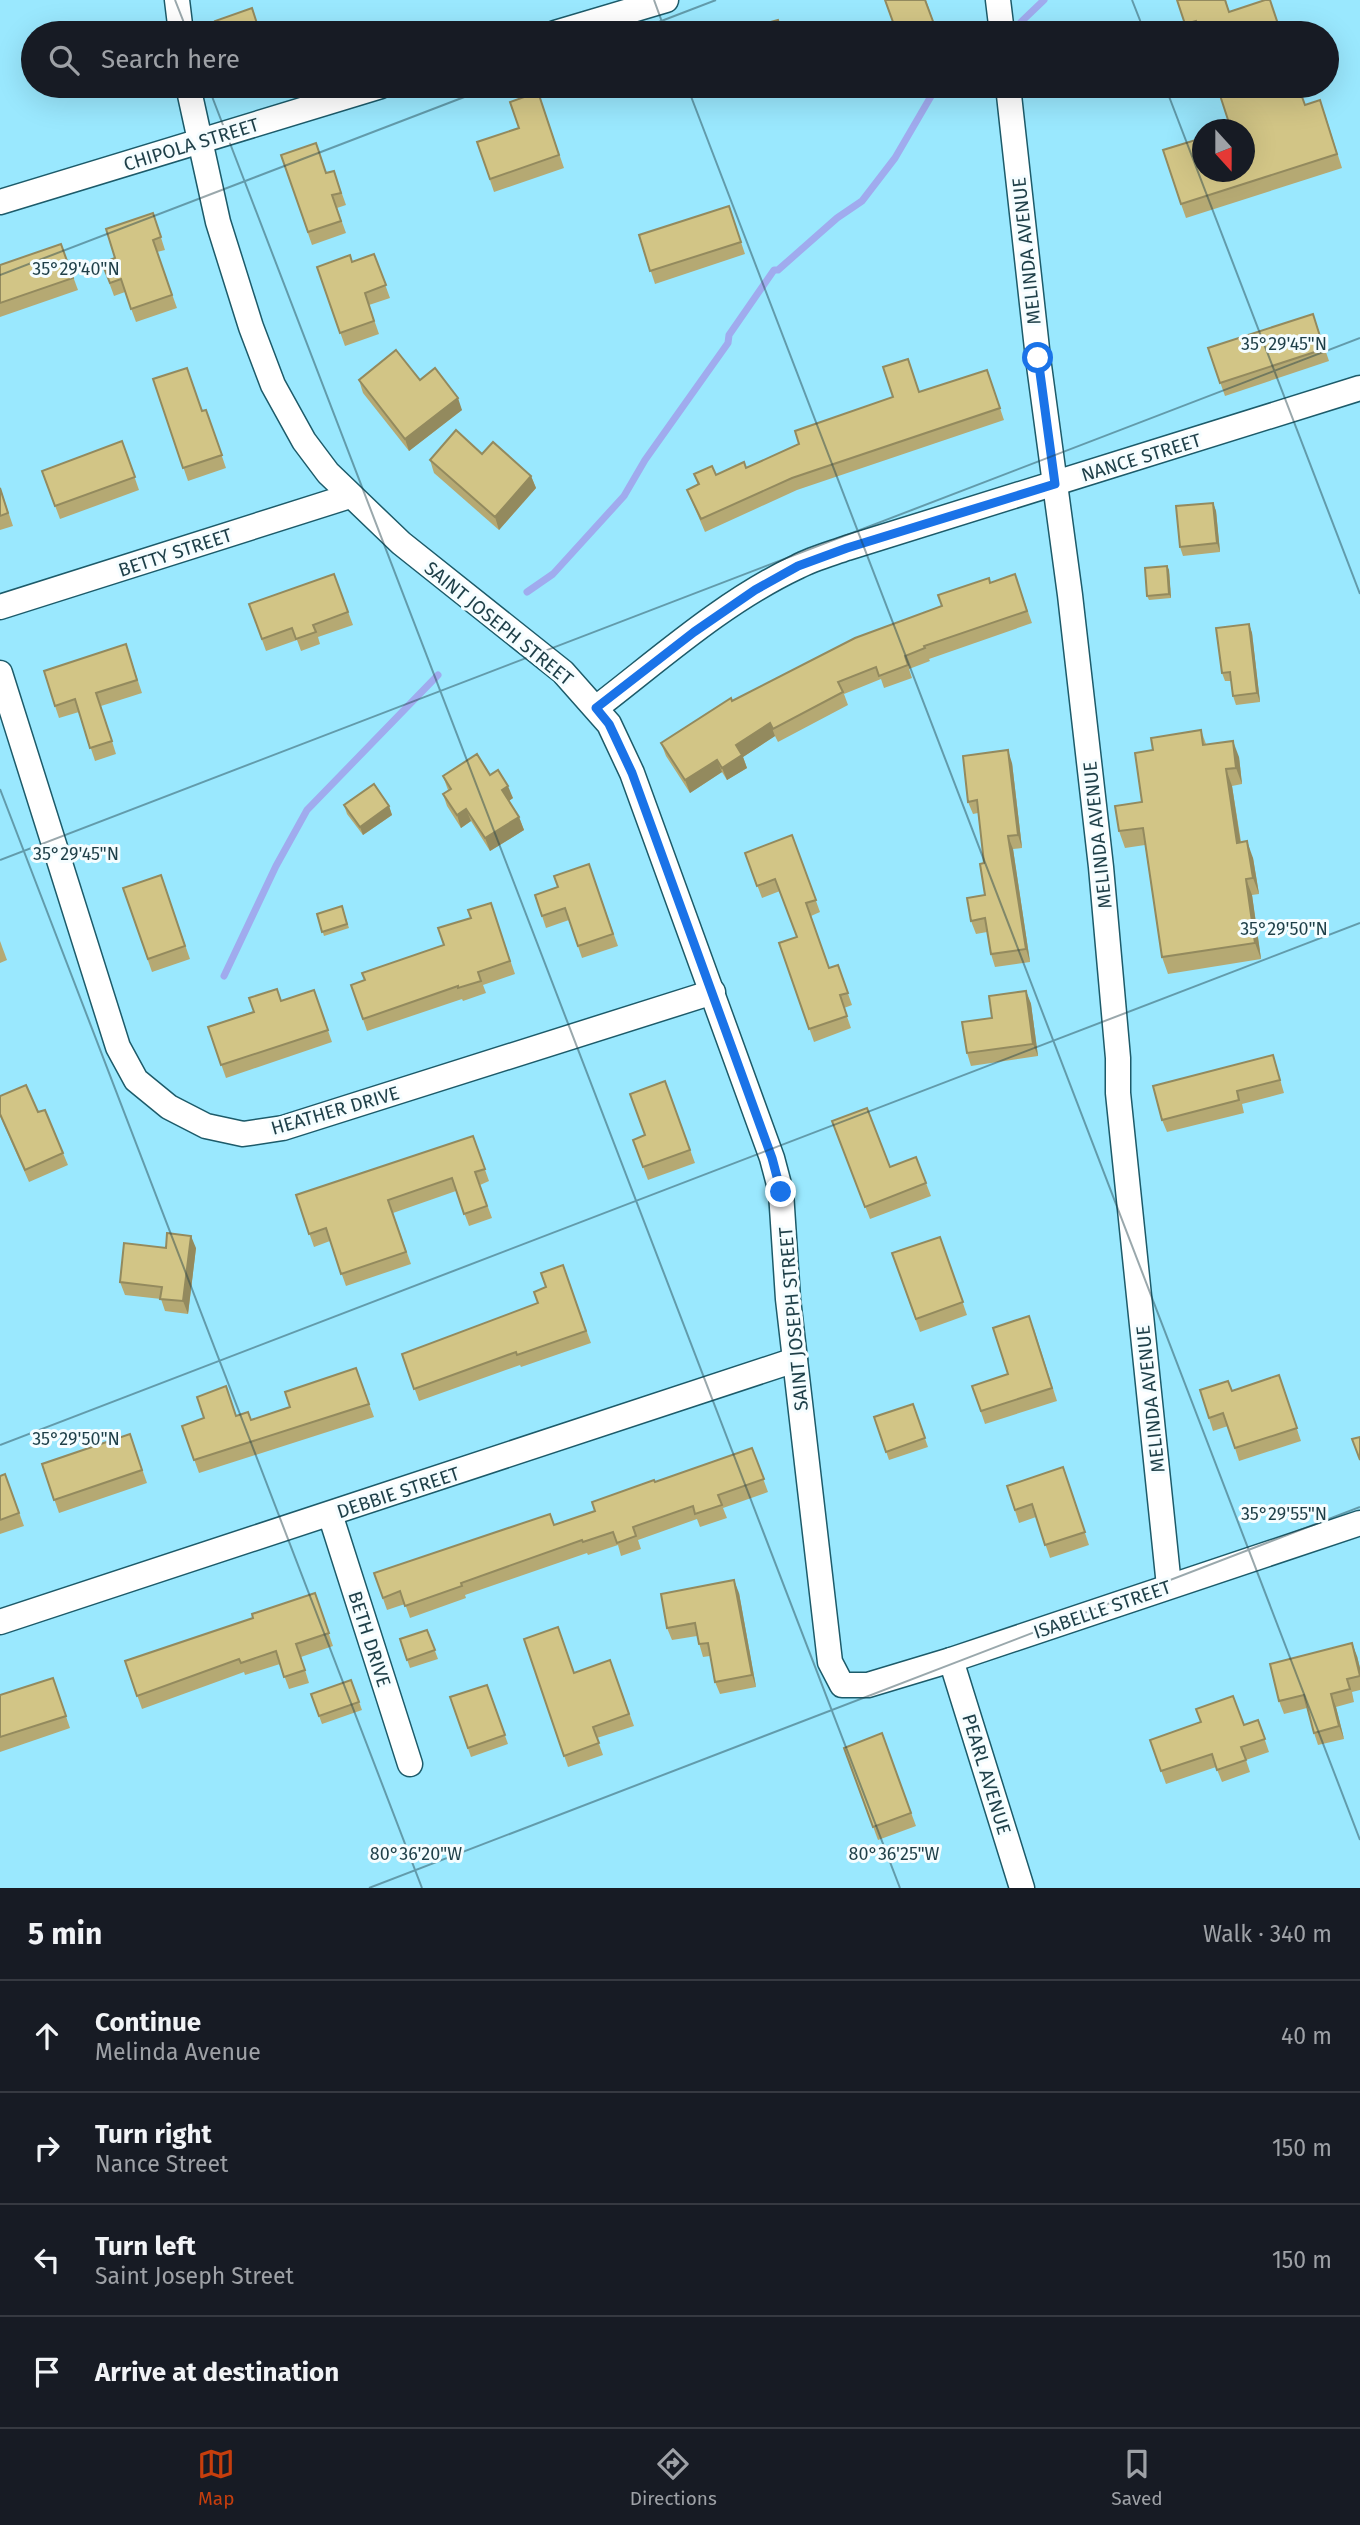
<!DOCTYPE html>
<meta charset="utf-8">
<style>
body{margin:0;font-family:"Fira Sans",sans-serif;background:#242831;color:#f1f3f6}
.compass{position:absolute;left:1192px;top:119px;width:63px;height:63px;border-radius:50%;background:#171b24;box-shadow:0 7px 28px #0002;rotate:159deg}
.stop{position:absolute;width:21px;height:21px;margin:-16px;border:5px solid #1a73e8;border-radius:50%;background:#fff}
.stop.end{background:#1a73e8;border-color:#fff;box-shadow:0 2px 7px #0008}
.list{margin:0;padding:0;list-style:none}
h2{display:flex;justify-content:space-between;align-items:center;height:91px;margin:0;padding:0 28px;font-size:30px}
h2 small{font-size:23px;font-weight:400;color:#9ea1a6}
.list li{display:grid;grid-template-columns:46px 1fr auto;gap:21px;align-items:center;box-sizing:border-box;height:112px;padding:0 28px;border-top:2px solid #363941}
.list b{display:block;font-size:26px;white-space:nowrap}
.list p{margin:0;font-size:23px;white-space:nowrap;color:#9ea1a6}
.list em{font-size:23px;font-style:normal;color:#9ea1a6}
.icon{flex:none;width:38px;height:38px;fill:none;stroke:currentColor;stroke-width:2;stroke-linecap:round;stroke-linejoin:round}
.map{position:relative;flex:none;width:1360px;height:1888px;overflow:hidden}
.search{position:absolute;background:#171b24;box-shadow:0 7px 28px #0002;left:21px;right:21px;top:21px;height:77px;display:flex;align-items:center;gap:18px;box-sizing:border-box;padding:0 24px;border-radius:38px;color:#9ea1a6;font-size:26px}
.sheet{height:539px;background:#171b24}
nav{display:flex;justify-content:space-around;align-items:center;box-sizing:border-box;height:98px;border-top:2px solid #363941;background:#171b24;font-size:19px;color:#9ea1a6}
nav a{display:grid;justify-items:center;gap:4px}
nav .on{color:#c63e0d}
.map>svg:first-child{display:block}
</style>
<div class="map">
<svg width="1360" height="1888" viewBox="0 0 1360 1888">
<rect width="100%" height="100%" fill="#9ae8fe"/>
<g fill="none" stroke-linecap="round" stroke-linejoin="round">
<!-- stream -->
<g stroke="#a0abee" stroke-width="7">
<polyline points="1021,22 1044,0"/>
<polyline points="527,592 553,574 624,496 645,460 728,343 729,335 774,270 778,270 837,218 862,201 895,158 937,86"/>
<polyline points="224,976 276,866 307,810 438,675"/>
</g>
<defs>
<g id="minor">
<polyline points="177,0 181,33"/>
<polyline points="998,0 1002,33"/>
<polyline points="555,33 666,0"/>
<polyline points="188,86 218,222 251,327 273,385 304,441 328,473 401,543 563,672 609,724 632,773 772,1158 781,1192 788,1299 830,1662 842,1685 868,1685 951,1660 1360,1523"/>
<polyline points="1008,86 1038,358 1070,595 1101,867 1118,1058 1118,1093 1169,1586"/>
<polyline points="0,202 381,86"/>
<polyline points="0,607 350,496"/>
<polyline points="0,673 118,1047 136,1080 169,1107 206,1126 243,1134 283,1128 713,992"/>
<path d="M 596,708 C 660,659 723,602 797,567 C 812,559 830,554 847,548 L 1360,388"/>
<polyline points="330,1514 410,1764"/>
<polyline points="0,1622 795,1360"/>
<polyline points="951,1660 1022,1888"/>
</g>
</defs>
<!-- minor casing -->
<use href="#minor" stroke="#1d5b6a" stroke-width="27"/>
<!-- minor -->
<use href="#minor" stroke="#fff" stroke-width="24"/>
</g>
<!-- wall -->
<g fill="#b5a973">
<polygon points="926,0 937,32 934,33 897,33"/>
<polygon points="1177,0 1226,0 1229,12 1281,33 1188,33"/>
<polygon points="764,86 792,86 767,93"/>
<polygon points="538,92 564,168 494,192 477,142 519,128"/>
<polygon points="1305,105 1325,114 1342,168 1186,218 1181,204"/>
<polygon points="281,155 327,173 334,171 346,205 337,208 346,233 312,245"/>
<polygon points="729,206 745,254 655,284 639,235"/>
<polygon points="153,213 165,250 157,252 177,308 136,322 125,292 114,296 102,263 115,258"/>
<polygon points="61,244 78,290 0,317 0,265"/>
<polygon points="374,254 390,298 369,305 379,334 345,346 317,267 352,262"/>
<polygon points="1313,314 1329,361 1225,396 1208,348"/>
<polygon points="987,370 1004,420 797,490 705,532 687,490 698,485 694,474 716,475 746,468 919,392"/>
<polygon points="153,379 202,411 206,410 226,468 188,481"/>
<polygon points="359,380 420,380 462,410 409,451 363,393"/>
<polygon points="122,441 139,490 60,519 42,471"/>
<polygon points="482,454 531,476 536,488 499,530 434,473 430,460"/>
<polygon points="0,487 13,526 0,530"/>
<polygon points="1213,503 1216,511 1220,552 1183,556 1180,547"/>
<polygon points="1167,566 1169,570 1171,598 1149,600 1147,596"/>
<polygon points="334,574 353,625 318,637 320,644 301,651 297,640 266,651 249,604"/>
<polygon points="1015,574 1032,623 929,659 930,661 909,669 912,678 884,688 881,679 844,694 848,705 778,742 775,736 743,757 747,768 727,780 722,772 690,793 666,756 661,743 732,701 990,583"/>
<polygon points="1249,624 1252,633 1260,702 1236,705 1233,696 1231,681 1225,681 1222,673"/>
<polygon points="126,644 142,693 101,706 116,754 95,761 79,712 59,718 55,706"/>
<polygon points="1201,730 1206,744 1239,757 1242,784 1232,786 1241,842 1253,858 1259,894 1252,895 1261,959 1168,974 1162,957 1145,845 1125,848 1119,831 1142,802 1153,750"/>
<polygon points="1012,763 1022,848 1013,849 1030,962 995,967 991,954 987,932 976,934 971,921 985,895 984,863 978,813 973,814 968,802"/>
<polygon points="490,775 513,798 509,801 519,817 524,830 490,851 471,821 461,828 447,806 443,794 448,790 443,776"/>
<polygon points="344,805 389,806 392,815 363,835 347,814"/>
<polygon points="792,835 820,912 811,916 829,968 838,965 852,1005 844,1008 851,1028 814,1042 779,943 797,937 780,891 762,898 745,853"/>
<polygon points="589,864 618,946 582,958 569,920 546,928 535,895 558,887"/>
<polygon points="161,875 190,959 152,972 123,888"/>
<polygon points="491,903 515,974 483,985 486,993 463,1001 462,999 367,1031 351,985 365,980 444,945 471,918"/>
<polygon points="342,906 349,928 324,936 317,914"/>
<polygon points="0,941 7,960 0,963"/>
<polygon points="314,990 332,1042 226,1078 208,1027"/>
<polygon points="1026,991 1031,1004 1038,1056 971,1066 967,1053 992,1018"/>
<polygon points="1273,1055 1284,1093 1242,1104 1244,1113 1167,1132 1162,1120"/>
<polygon points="665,1081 695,1163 648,1180 633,1140 645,1135"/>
<polygon points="0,1096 38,1112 63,1153 68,1165 29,1182 0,1116"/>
<polygon points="832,1121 890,1167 916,1157 931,1196 870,1219"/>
<polygon points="473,1136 489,1181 480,1185 492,1218 469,1226 456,1191 393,1213 411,1264 346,1286 330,1241 314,1247 296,1195"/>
<polygon points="940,1237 967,1315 920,1332 892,1253"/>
<polygon points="166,1248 196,1248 188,1314 165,1311 161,1299 125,1295 120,1282"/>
<polygon points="563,1265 591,1343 521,1367 520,1365 419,1401 402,1354 538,1303 546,1287"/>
<polygon points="1034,1329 1057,1401 985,1424 972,1386 1008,1374"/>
<polygon points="356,1368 374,1417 199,1473 182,1426 236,1416 251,1420 290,1407"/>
<polygon points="1279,1375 1301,1441 1239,1461 1228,1426 1213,1431 1200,1390 1232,1391"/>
<polygon points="913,1404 928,1447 889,1460 874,1417"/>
<polygon points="130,1434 147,1483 59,1513 42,1464"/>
<polygon points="752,1448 768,1492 723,1508 727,1518 700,1527 697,1519 638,1540 641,1549 621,1556 618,1545 588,1555 587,1553 465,1595 466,1598 410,1618 405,1604 387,1610 374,1573 554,1525 595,1511 655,1482"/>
<polygon points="1063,1467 1089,1545 1050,1558 1036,1517 1019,1523 1007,1486"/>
<polygon points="5,1474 24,1526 0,1534 0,1476"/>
<polygon points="315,1593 333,1646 301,1657 309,1683 289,1689 280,1664 245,1675 244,1672 142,1709 125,1661 253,1618"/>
<polygon points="739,1593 756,1687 720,1694 715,1682 710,1656 703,1657 697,1636 672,1640 667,1628"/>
<polygon points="427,1630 438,1659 410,1668 400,1639"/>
<polygon points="524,1639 574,1673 610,1660 634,1726 597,1738 603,1755 568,1767"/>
<polygon points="1357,1656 1360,1668 1360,1690 1352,1692 1354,1702 1336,1707 1344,1739 1318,1745 1314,1733 1307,1708 1284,1714 1279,1701"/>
<polygon points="53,1678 70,1728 0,1752 0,1695"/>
<polygon points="351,1680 362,1710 322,1724 311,1694"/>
<polygon points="487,1685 508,1744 471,1757 450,1697"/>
<polygon points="1258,1720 1269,1752 1246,1760 1250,1772 1222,1782 1216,1767 1166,1784 1150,1740 1244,1725"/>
<polygon points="882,1733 916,1826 878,1840 844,1748"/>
</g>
<!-- shaded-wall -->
<g fill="#938a5e">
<polygon points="458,398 462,410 409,451 405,439"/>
<polygon points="531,476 536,488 499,530 495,517"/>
<polygon points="1213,503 1216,511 1220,552 1217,543"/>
<polygon points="1167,566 1169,570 1171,598 1169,594"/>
<polygon points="1249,624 1252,633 1260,702 1257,693"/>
<polygon points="770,723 775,736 743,757 747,768 727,780 722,768 736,745"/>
<polygon points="1233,741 1239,757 1242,784 1236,768"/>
<polygon points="1008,750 1012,763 1022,848 1018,835"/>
<polygon points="717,760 722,772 690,793 685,780"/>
<polygon points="1226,769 1232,786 1243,859 1237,843"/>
<polygon points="508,786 513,798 506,803 502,790"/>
<polygon points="389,806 392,815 363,835 360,827"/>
<polygon points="466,809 471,821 461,828 457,815"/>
<polygon points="519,817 524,830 490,851 485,838"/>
<polygon points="1008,836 1013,849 1030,962 1026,949"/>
<polygon points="1247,841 1253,858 1259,894 1253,878"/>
<polygon points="1246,879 1252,895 1261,959 1255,943"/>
<polygon points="1026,991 1031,1004 1038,1056 1033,1044"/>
<polygon points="191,1236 196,1248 188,1314 183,1301"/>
<polygon points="734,1580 739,1593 756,1687 752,1675"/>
<polygon points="1352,1643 1357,1656 1360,1668 1360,1674"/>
<polygon points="1331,1694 1336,1707 1344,1739 1339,1726"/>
</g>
<!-- building -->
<g fill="#d2c586" stroke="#938a5e" stroke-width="2">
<polygon points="885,0 925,0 934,24 906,33 897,33"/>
<polygon points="1177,0 1225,0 1229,12 1265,0 1270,0 1281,33 1200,33 1196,21 1185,24"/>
<polygon points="252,8 260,33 219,33 215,21"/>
<polygon points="778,20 782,33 750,33 748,28"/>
<polygon points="1217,86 1298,86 1305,105 1320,100 1337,154 1181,204 1163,150 1202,138 1202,172 1244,172 1244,130 1228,130 1231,129"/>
<polygon points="538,92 559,155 490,179 477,142 519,128 510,102"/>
<polygon points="316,143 326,173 334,171 341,193 332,195 341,221 308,232 281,155"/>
<polygon points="729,206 741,242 650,271 639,235"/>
<polygon points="153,213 161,237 153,240 172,295 131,309 121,279 110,283 102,263 115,258 106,229"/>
<polygon points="61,244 73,278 0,303 0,265"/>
<polygon points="374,254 386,285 365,293 374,321 340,333 317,267 350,255 352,262"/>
<polygon points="1313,314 1324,349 1220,383 1208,348"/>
<polygon points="396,350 420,380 435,368 458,398 405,439 359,380"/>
<polygon points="908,359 919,392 987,370 1000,408 792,478 701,519 687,490 699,484 694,474 712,466 716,475 744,462 746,468 799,444 795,431 893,397 883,367"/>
<polygon points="187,368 202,411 206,410 222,455 183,468 153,379"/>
<polygon points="456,430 482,454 493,442 531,476 495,517 430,460"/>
<polygon points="122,441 135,477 55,506 42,471"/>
<polygon points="0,488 8,513 0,516"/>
<polygon points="1213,503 1217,543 1180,547 1176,506"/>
<polygon points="1167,566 1169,594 1147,596 1145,568"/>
<polygon points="334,574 348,612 313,625 316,632 296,639 292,628 262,639 249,604"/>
<polygon points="1015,574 1027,611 924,646 925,648 905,656 908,665 879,676 876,667 838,682 843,692 773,729 770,723 736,745 742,755 722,768 717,760 685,780 661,743 731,698 732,701 855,638 942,606 938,595 989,578 990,583"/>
<polygon points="1249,624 1257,693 1233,696 1230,672 1222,673 1216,628"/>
<polygon points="126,644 137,680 96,693 112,741 90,748 75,699 55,706 44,671"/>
<polygon points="1201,730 1203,745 1233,741 1236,768 1226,769 1237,843 1247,841 1253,878 1246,879 1255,943 1162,957 1143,828 1119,831 1115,806 1142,802 1135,753 1153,750 1151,738"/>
<polygon points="1008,750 1018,835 1008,836 1026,949 991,954 985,918 971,921 967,898 985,895 980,864 984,863 977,800 968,802 963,756"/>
<polygon points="477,754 490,775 498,770 508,786 502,790 519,817 485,838 466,809 457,815 443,794 451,789 443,776"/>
<polygon points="374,784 389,806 360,827 344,805"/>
<polygon points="792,835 816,900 806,903 829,968 838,965 848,993 840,995 847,1016 809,1029 779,943 797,937 775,879 757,886 745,853"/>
<polygon points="589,864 613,934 578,946 565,908 542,916 535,895 558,887 554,876"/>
<polygon points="161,875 185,946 148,959 123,888"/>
<polygon points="491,903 510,961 478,972 481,981 458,988 458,986 363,1019 351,985 365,980 362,973 444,945 438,928 471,918 468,910"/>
<polygon points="342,906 347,924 322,932 317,914"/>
<polygon points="277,989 281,1001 314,990 328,1030 221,1065 208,1027 254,1012 249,998"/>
<polygon points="1026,991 1033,1044 967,1053 962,1022 992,1018 989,996"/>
<polygon points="1273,1055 1280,1080 1237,1091 1239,1100 1162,1120 1153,1086"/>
<polygon points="665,1081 690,1150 643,1167 633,1140 645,1135 630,1094"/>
<polygon points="26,1085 38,1112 45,1110 63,1153 25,1170 0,1114 0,1096"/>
<polygon points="867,1108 890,1167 916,1157 926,1183 865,1207 832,1121"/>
<polygon points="473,1136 485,1169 475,1172 487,1206 464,1214 452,1178 388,1200 406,1252 341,1274 326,1228 309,1234 296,1195"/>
<polygon points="167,1233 191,1236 183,1301 160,1299 162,1287 120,1282 124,1243 166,1248"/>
<polygon points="940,1237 963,1302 916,1319 892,1253"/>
<polygon points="563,1265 586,1331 517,1355 516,1352 414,1389 402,1354 538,1303 534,1292 546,1287 541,1273"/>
<polygon points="1029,1316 1052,1388 981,1411 972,1386 1008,1374 993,1328"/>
<polygon points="356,1368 369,1404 194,1460 182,1426 204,1418 197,1397 226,1386 236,1416 248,1412 251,1420 290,1407 285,1392"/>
<polygon points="1279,1375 1297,1428 1235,1448 1223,1413 1209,1418 1200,1390 1228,1381 1232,1391"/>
<polygon points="913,1404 925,1438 886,1452 874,1417"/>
<polygon points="130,1434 142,1470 54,1500 42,1464"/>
<polygon points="1360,1437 1360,1460 1352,1439"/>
<polygon points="752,1448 764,1479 718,1495 722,1505 695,1514 693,1506 633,1527 636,1536 617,1543 613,1532 583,1542 582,1540 461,1583 462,1586 405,1606 400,1591 383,1598 374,1573 550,1514 554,1525 595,1511 592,1502 654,1480 655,1482"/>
<polygon points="1063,1467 1085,1532 1045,1545 1032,1504 1015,1510 1007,1486"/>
<polygon points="5,1474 19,1513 0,1520 0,1476"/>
<polygon points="734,1580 752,1675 715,1682 708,1643 699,1644 695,1623 667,1628 661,1594"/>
<polygon points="315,1593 329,1633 296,1644 305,1670 284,1677 276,1651 241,1663 239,1659 137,1696 125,1661 253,1618 252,1614"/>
<polygon points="558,1627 574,1673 610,1660 629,1714 593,1727 599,1743 564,1756 524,1639"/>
<polygon points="427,1630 435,1650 407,1660 400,1639"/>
<polygon points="1352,1643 1360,1676 1347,1679 1350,1689 1331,1694 1339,1726 1314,1733 1304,1695 1279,1701 1270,1664"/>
<polygon points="53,1678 66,1716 0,1737 0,1695"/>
<polygon points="351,1680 359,1702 319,1716 311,1694"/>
<polygon points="487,1685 505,1735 468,1748 450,1697"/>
<polygon points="1233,1696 1244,1725 1258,1720 1265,1739 1241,1747 1246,1760 1217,1770 1212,1754 1161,1771 1150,1740 1201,1722 1196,1709"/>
<polygon points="882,1733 911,1813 873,1827 844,1748"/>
</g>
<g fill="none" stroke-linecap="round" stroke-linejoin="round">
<!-- route -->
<polyline stroke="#1a73e8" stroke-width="9" points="781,1192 772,1158 632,773 609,724 596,708 694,632 755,590 798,566 847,548 1055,484 1038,358"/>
</g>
<!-- ticks -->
<path fill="none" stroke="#1e3f48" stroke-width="2" stroke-opacity="0.45" d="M 175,0 L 188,33M 654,0 L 666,33M 1132,0 L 1145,33M 630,33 L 716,0M 208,86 L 900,1888M 687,86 L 1360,1840M 1165,86 L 1360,594M 0,275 L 493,86M 0,789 L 422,1888M 0,860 L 1360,338M 0,1445 L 1360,923M 369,1888 L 1360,1507"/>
<g text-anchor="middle" stroke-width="6" stroke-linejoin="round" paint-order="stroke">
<!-- street labels -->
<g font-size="19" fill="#1e3f48" stroke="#f5fdff">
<text transform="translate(191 144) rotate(-17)" y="7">CHIPOLA STREET</text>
<text transform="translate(1026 251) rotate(-96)" y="7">MELINDA AVENUE</text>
<text transform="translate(1141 457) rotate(-17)" y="7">NANCE STREET</text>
<text transform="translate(175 552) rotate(-18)" y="7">BETTY STREET</text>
<text transform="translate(499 623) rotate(39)" y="7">SAINT JOSEPH STREET</text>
<text transform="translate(1097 835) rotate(-96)" y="7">MELINDA AVENUE</text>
<text transform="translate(335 1110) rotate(-16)" y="7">HEATHER DRIVE</text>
<text transform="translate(793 1319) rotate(-95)" y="7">SAINT JOSEPH STREET</text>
<text transform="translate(1150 1399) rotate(-96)" y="7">MELINDA AVENUE</text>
<text transform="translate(398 1492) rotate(-18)" y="7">DEBBIE STREET</text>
<text transform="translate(1102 1609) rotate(-19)" y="7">ISABELLE STREET</text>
<text transform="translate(370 1639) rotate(72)" y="7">BETH DRIVE</text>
<text transform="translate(987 1774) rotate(73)" y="7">PEARL AVENUE</text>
</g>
</g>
<g font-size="18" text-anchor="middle" fill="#1e3f48" stroke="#f5fdff" stroke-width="6" stroke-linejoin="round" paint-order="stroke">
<text x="76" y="275">35°29'40"N</text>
<text x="1284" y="350">35°29'45"N</text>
<text x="76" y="860">35°29'45"N</text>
<text x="1284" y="935">35°29'50"N</text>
<text x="76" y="1445">35°29'50"N</text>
<text x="1284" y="1520">35°29'55"N</text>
<text x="416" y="1860">80°36'20"W</text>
<text x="894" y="1860">80°36'25"W</text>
</g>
</svg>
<svg class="compass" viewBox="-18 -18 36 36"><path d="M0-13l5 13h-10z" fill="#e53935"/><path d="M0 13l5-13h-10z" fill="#9ea1a6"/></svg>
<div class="stop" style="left:1038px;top:358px"></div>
<div class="stop end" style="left:781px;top:1192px"></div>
<div class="search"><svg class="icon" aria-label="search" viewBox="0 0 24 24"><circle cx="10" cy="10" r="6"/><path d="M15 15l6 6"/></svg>Search here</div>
</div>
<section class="sheet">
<h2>5 min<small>Walk · 340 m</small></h2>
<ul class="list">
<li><svg class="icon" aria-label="ahead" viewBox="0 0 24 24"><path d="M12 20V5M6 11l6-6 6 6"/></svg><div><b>Continue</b><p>Melinda Avenue</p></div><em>40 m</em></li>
<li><svg class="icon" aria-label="right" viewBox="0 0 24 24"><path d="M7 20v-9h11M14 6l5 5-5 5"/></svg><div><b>Turn right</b><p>Nance Street</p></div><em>150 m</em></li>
<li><svg class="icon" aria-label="left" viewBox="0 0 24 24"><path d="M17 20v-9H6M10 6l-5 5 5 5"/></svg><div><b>Turn left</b><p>Saint Joseph Street</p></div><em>150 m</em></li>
<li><svg class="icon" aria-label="arrive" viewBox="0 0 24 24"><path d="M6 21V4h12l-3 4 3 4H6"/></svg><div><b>Arrive at destination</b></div></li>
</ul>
</section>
<nav>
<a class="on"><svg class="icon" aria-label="map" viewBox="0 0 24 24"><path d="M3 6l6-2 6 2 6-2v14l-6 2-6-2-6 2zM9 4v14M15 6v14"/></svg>Map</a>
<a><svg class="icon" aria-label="directions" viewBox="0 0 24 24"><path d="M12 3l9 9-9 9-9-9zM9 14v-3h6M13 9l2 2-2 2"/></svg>Directions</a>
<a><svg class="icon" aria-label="saved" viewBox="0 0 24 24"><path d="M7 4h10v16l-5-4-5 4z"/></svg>Saved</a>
</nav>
